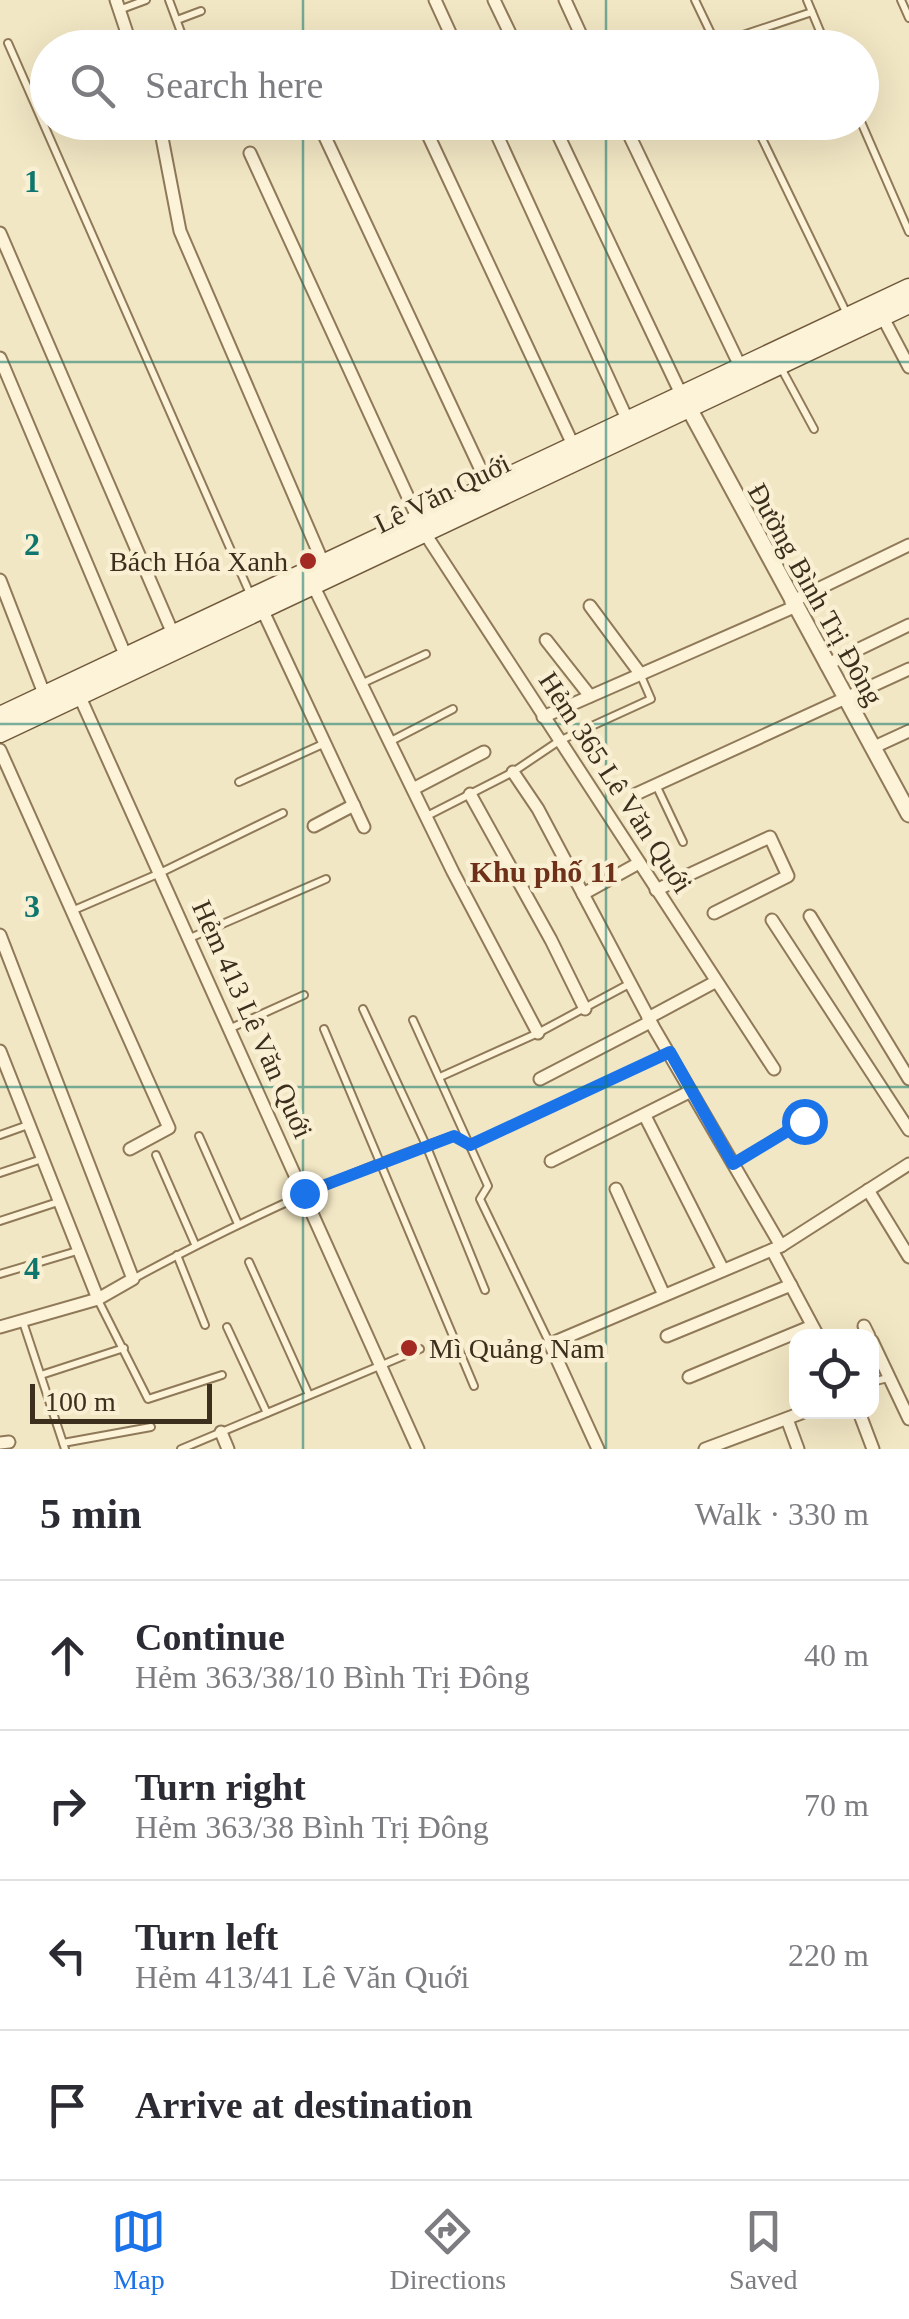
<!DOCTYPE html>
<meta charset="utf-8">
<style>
body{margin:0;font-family:Georgia,serif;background:#f7f7f7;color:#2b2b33}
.controls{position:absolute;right:30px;bottom:30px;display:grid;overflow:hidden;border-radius:20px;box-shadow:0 10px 40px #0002}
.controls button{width:90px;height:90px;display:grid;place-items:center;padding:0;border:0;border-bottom:2px solid #e1e1e2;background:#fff;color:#2b2b33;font:50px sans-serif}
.scale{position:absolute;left:30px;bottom:25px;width:182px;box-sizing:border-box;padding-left:10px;border:5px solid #3d2f1d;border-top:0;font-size:28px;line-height:35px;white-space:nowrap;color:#3d2f1d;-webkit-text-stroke:8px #f9f0d4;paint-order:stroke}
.stop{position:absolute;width:30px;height:30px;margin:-22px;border:8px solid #1a73e8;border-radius:50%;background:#fff}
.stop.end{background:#1a73e8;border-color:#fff;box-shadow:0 2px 10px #0008}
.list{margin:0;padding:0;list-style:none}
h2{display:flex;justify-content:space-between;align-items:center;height:130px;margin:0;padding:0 40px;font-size:42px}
h2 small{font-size:32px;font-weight:400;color:#7c7c81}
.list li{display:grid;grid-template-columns:65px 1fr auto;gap:30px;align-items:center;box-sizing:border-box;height:150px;padding:0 40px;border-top:2px solid #e1e1e2}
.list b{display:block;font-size:38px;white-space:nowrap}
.list p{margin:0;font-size:32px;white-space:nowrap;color:#7c7c81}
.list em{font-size:32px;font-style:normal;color:#7c7c81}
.icon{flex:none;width:55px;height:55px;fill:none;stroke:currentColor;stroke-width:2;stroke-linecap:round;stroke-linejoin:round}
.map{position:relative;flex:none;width:909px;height:1449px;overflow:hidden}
.search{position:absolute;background:#fff;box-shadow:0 10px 40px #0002;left:30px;right:30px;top:30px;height:110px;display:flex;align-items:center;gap:25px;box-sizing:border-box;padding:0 35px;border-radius:55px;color:#7c7c81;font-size:38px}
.sheet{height:730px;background:#fff}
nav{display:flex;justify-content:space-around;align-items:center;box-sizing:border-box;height:140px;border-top:2px solid #e1e1e2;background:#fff;font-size:28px;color:#7c7c81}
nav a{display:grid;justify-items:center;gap:5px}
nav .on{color:#1a73e8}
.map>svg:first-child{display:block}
</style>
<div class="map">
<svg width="909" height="1449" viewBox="0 0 909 1449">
<rect width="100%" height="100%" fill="#f2e7c4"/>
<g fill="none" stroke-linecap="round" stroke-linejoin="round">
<defs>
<g id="service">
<polyline points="169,0 185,43"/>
<polyline points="695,0 717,46"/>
<polyline points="807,0 827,48"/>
<polyline points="901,0 909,18"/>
<polyline points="119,10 146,0"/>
<polyline points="177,20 201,11"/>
<polyline points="8,43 251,596"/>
<polyline points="716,44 812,12"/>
<polyline points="754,122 848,316"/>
<polyline points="861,122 909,232"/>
<polyline points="780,366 814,429"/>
<polyline points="363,683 426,654"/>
<polyline points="391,741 453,709"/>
<polyline points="239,782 323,744"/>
<polyline points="656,785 683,842"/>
<polyline points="427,816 513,772 559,741 651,699 641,676"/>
<polyline points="74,910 160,873 283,813"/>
<polyline points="190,938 326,879"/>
<polyline points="363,1009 426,1145 485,1290"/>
<polyline points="413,1020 488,1186 480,1199 550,1344"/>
<polyline points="231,1028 304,995"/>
<polyline points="324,1029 474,1386"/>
<polyline points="440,1077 538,1033 629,984"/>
<polyline points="0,1135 28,1125"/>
<polyline points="199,1136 238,1224"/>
<polyline points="156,1155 195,1244"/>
<polyline points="734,1163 803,1121"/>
<polyline points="0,1173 42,1159"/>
<polyline points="0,1221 58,1202"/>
<polyline points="177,1255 205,1325"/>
<polyline points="249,1262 309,1395"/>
<polyline points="0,1274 77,1251"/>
<path d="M 133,1279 C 236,1223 342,1174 453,1136 L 470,1145 L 669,1053"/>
<polyline points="98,1300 148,1399 222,1375"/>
<polyline points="23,1322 65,1449"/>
<polyline points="227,1327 267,1413"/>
<polyline points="41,1375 124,1348"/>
<polyline points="872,1382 888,1378"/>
<polyline points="63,1443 151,1427"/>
<polyline points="181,1449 420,1349"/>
</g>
<g id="minor">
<polyline points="116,0 132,48"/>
<polyline points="435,0 457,48"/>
<polyline points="494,0 517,48"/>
<polyline points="565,0 587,48"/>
<polyline points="159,122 180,231 324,565"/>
<polyline points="318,122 489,487"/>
<polyline points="422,122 575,449"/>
<polyline points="491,122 628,421"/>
<polyline points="552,122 682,396"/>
<polyline points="623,122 741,368"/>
<polyline points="250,153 424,532 774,1069"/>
<polyline points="0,233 174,636"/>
<polyline points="880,312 909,367"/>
<polyline points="0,358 127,659"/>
<polyline points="0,580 45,696"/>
<polyline points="313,585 453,872 538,1033"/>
<polyline points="791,602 909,545"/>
<polyline points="590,606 639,672"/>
<polyline points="262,609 364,827"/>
<polyline points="546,640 590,696"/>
<polyline points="826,665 909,625"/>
<polyline points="79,695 418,1449"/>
<polyline points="543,717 794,607"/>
<polyline points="872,748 909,731"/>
<polyline points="0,750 169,1128 130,1149"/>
<polyline points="513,772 538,809 654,1028 781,1246"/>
<polyline points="413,789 484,752"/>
<polyline points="470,794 551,940 585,1009"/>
<polyline points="636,794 909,669"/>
<polyline points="314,826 354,805"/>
<polyline points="656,890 770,837 788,876 714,913"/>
<polyline points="583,894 639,863"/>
<polyline points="810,916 909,1079"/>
<polyline points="772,920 909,1130"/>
<polyline points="0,935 133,1279 98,1299 0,1327"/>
<polyline points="648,1018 715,982"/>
<polyline points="0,1051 98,1299"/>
<polyline points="540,1079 650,1022"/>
<polyline points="645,1116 723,1270"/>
<polyline points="551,1161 691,1091"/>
<polyline points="616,1189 664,1295"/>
<polyline points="868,1190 909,1257"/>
<polyline points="772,1250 818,1336"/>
<polyline points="864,1326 869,1336"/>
<polyline points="667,1336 791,1285"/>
<polyline points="872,1341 909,1419"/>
<polyline points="689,1377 812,1326"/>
<polyline points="859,1412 873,1449"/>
<polyline points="787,1419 798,1449"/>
<polyline points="221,1432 228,1449"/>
<polyline points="0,1443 9,1442"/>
<polyline points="598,1449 550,1344 781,1246 909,1164"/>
<polyline points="705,1449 804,1412"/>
</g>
<polyline id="tertiary" points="684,399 909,814"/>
<g id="secondary">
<polyline points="0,716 909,288"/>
<polyline points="0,733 909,304"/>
</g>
</defs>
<!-- service casing -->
<use href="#service" stroke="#8f7958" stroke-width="10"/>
<!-- minor casing -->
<use href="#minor" stroke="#8f7958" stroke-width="15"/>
<!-- tertiary casing -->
<use href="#tertiary" stroke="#8f7958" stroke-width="19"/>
<!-- secondary casing -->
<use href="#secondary" stroke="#70593b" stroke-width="21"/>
<!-- service -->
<use href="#service" stroke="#fcf3d8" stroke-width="6"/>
<!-- minor -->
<use href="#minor" stroke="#fcf3d8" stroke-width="11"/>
<!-- tertiary -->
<use href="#tertiary" stroke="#fcf3d8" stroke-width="15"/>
<!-- secondary -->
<use href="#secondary" stroke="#fcf3d8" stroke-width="18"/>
</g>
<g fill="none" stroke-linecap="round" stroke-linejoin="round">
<!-- route -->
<polyline stroke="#1a73e8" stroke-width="12" points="304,1193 454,1136 470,1145 670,1052 733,1164 804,1121"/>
</g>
<!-- grid -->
<path fill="none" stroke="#0f766e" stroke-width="2.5" stroke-opacity="0.55" d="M 303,0 L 303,48M 606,0 L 606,48M 303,122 L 303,1449M 606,122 L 606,1449M 0,362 L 909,362M 0,724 L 909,724M 0,1087 L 909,1087"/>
<!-- markers -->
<g fill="#a32a22" stroke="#f9f0d4" stroke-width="4">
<circle cx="308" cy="561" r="10"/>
<circle cx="409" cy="1348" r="10"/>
</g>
<g text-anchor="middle" stroke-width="9" stroke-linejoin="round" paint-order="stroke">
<!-- street labels -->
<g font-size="28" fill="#3d2f1d" stroke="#f9f0d4">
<text transform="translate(442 493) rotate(-26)" y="10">Lê Văn Quới</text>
<text transform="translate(816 594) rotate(61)" y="10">Đường Bình Trị Đông</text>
<text transform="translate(616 782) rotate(57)" y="10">Hẻm 365 Lê Văn Quới</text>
<text transform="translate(253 1019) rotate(66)" y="10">Hẻm 413 Lê Văn Quới</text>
</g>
<!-- poi labels -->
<g font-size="28" fill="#3d2f1d" stroke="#f9f0d4" text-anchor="end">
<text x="288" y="571">Bách Hóa Xanh</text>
<text x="429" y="1358" text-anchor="start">Mì Quảng Nam</text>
</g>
<!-- neighbourhood labels -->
<g font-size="30" font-weight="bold" fill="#6e3019" stroke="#f9f0d4">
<text x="544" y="882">Khu phố 11</text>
</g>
</g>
<g font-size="32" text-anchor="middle" font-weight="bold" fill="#0f766e" stroke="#f9f0d4" stroke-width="9" stroke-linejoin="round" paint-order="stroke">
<text x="32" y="192">1</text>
<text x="32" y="555">2</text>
<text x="32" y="917">3</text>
<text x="32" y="1279">4</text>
</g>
</svg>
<div class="controls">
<button><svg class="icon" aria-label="locate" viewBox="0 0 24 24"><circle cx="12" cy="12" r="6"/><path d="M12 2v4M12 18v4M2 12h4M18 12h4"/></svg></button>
</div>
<div class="scale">100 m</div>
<div class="stop" style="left:804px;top:1121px"></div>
<div class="stop end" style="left:304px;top:1193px"></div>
<div class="search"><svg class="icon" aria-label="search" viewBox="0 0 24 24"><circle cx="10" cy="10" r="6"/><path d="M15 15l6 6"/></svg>Search here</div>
</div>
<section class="sheet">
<h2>5 min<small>Walk · 330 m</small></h2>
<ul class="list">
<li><svg class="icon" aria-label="ahead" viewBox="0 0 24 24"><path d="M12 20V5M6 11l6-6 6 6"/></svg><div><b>Continue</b><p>Hẻm 363/38/10 Bình Trị Đông</p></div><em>40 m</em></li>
<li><svg class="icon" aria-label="right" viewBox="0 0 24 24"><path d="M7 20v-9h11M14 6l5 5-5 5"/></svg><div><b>Turn right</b><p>Hẻm 363/38 Bình Trị Đông</p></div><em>70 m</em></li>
<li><svg class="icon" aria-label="left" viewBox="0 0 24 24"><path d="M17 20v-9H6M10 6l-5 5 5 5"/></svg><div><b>Turn left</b><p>Hẻm 413/41 Lê Văn Quới</p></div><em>220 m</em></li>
<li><svg class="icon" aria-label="arrive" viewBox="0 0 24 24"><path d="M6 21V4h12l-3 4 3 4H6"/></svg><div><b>Arrive at destination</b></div></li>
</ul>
</section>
<nav>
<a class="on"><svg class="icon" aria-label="map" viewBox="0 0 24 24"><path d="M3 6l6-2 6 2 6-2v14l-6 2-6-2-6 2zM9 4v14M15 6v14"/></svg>Map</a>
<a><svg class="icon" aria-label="directions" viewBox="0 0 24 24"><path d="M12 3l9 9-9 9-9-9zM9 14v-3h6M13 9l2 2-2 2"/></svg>Directions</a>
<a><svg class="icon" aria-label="saved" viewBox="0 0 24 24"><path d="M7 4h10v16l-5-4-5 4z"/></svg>Saved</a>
</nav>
